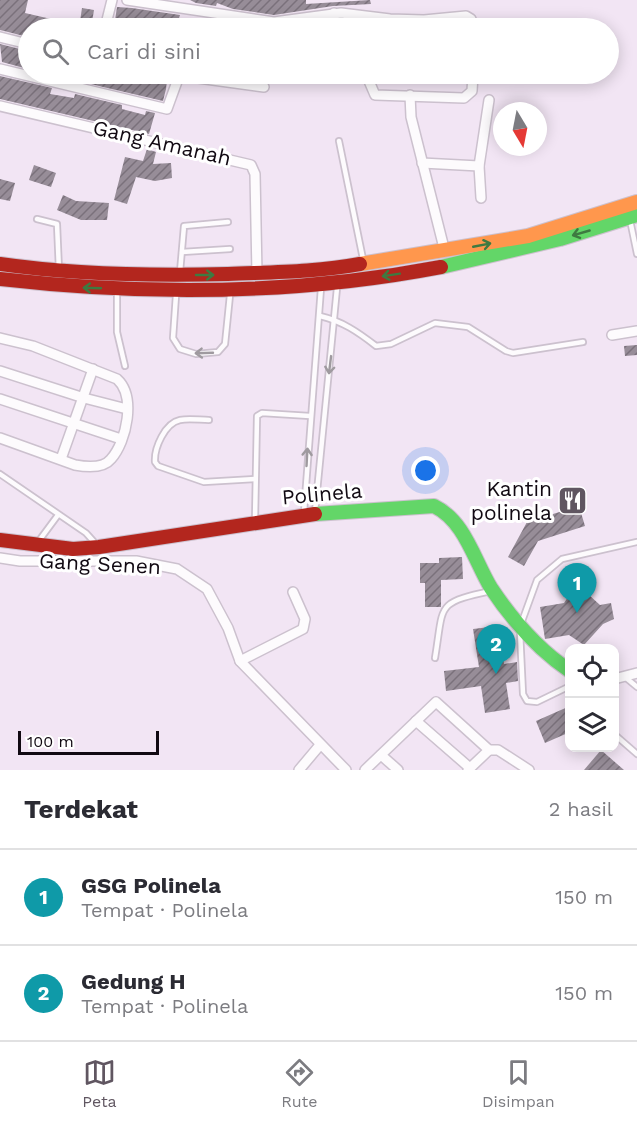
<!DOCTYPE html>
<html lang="id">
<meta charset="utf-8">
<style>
body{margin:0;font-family:"Work Sans",sans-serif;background:#f2f2f3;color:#2b2b33}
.controls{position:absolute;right:18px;bottom:18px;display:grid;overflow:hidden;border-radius:12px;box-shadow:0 3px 15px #0003}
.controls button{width:54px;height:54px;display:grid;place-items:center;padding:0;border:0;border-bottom:2px solid #e1e1e2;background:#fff;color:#2b2b33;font:30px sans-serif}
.compass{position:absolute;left:493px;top:102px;width:54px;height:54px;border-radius:50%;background:#fff;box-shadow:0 3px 15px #0003;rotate:170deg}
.scale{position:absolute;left:18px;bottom:15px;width:141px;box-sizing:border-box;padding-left:6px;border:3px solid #110912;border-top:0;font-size:16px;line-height:21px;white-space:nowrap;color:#110912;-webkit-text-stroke:4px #fff;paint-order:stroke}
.you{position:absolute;left:426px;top:471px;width:21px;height:21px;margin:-15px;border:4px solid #fff;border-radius:50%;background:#1a73e8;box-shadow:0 0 0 9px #1a73e833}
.badge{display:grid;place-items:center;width:39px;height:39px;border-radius:50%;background:#605661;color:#fff;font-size:20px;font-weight:700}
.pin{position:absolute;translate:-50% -50px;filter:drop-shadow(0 2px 3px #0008)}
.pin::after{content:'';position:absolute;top:32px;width:21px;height:18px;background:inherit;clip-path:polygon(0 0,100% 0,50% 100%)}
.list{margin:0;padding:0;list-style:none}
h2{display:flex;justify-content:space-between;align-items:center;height:78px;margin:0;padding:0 24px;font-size:26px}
h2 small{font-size:20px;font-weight:400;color:#7c7c81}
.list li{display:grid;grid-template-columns:39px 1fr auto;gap:18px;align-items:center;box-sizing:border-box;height:96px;padding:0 24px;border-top:2px solid #e1e1e2}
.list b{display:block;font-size:22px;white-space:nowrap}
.list p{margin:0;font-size:20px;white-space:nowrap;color:#7c7c81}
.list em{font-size:20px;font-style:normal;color:#7c7c81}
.icon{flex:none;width:33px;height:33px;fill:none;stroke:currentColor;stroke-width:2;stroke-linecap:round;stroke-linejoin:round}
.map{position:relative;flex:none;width:637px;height:770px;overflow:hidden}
.search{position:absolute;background:#fff;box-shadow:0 3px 15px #0003;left:18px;right:18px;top:18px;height:66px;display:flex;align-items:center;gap:15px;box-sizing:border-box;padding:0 21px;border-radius:33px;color:#7c7c81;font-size:22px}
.sheet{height:270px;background:#fff}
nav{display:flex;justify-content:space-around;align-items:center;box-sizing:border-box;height:84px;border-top:2px solid #e1e1e2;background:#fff;font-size:16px;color:#7c7c81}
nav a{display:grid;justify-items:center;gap:3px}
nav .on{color:#605661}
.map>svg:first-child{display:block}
</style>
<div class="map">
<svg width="637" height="770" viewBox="0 0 637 770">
<defs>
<pattern id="building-hatch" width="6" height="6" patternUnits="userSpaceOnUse" patternTransform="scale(1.5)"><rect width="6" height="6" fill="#978d98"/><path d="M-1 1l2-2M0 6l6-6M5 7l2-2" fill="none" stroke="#7a717b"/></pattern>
</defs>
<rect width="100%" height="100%" fill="#f2e5f4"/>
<!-- building -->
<g fill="url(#building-hatch)">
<polygon points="0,0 28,0 25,13 77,25 77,28 28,28 28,37 0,30"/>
<polygon points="190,0 306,0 306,4 370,0 371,4 333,6 274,15 233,9 217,3 216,6 196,3"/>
<polygon points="117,7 132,8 180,15 176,28 114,27"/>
<polygon points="82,8 94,10 91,28 79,28"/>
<polygon points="0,44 28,51 28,69 2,62"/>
<polygon points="48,74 153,74 163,76 167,80 166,89 163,101"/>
<polygon points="0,76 52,88 50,94 74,98 75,94 122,105 122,109 145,115 146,111 155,113 149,134 0,99"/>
<polygon points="147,149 156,152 153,164 171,163 172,178 155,181 136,177 127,204 114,200 125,157 143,161"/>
<polygon points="34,165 56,173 51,187 29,180"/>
<polygon points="0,179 15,183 10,201 0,199"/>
<polygon points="63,195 76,201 109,203 107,220 81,220 57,210"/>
<polygon points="637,345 637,355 625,356 624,346"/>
<polygon points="579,506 585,526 538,541 524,566 508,557 527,522"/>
<polygon points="462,557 463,579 441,580 441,607 425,607 425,583 420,583 420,563 439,563 439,558"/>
<polygon points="577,584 600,605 611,603 614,619 603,624 584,645 569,635 545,639 540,607 564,603"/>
<polygon points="498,626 504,664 517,662 518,681 506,683 510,709 485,713 481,686 446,691 444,671 479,667 473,629"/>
<polygon points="570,706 570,732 545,743 536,721"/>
<polygon points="601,750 624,770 584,770"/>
</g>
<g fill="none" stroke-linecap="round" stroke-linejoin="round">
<defs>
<g id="lane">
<polyline points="339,141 363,259"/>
<polyline points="37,219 57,224 59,270"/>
<polyline points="630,220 637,254"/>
<polyline points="182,252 230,249"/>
<polyline points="180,272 184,226 228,222"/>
<polyline points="117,295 117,332 125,366"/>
<polyline points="176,295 173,338 180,349 196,354 218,352 225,344 230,295"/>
<path d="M 320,316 C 342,321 358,332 376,346 L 391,344 L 435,323 L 468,327 L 506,351 L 513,353 L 583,342"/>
<path d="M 209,420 C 200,420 189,418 180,420 C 165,423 154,448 155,462 L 158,466 L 204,482 L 255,479"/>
<polyline points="0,474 86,533 95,543"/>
<polyline points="304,512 321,288"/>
<polyline points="315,512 337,288"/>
<polyline points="255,520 257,416 262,413 310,416"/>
<polyline points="38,542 58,515"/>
<polyline points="521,624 537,580 562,559 637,542"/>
<polyline points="520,632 523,694 527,701 537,702 570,686"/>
<path d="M 435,658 C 444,604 435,603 491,591"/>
<polyline points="625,677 637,687"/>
<polyline points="614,734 637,754"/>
</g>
<g id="street">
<polyline points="127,0 274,22 341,13 390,19 424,20 466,16 471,19 473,28"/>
<polyline points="105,28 112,0"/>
<polyline points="328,28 329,18 334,13"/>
<polyline points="0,37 28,44"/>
<polyline points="0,69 167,109 179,76"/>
<polyline points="169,74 264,87"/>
<polyline points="366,74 375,95 464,98 472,91 473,74"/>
<polyline points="410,95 411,117 445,252"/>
<polyline points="0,106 251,165 255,174 257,274"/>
<polyline points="422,163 479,166"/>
<polyline points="481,198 479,166 489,100"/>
<polyline points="612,335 637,331"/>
<path d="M 0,338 L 33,346 L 117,379 C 136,396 127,441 111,459 C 103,469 86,467 75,465 L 0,438"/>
<polyline points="0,371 84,398 127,409"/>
<polyline points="0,399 121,439"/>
<polyline points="61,459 93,369"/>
<polyline points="0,558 20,561 136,561 177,569 207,589 228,628 240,661 346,770"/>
<polyline points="240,661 303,629 305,619 293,592"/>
<polyline points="614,679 637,673"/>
<polyline points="416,721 470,768"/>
<polyline points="381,755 398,770"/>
<polyline points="299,770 320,745"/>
<polyline points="365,770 436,702 489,750 498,750 529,770"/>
<polyline points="468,770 489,750"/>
</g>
<g id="fast">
<polyline points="441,267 560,239 637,215"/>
<path d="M 315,514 L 434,506 C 465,521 474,560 491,588 C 513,621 537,649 570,671"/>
</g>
<polyline id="slow" points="360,264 528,236 637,202"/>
<g id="jam">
<path d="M 0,264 C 76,275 151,276 228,274 C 273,272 316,272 360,264"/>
<path d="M 0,279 C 148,296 294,295 441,267"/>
<polyline points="0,540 73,549 99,547 315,514"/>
</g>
</defs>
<!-- lane casing -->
<use href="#lane" stroke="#ccc1ce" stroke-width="8"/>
<!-- street casing -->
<use href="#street" stroke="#ccc1ce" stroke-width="12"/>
<!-- fast casing -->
<use href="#fast" stroke="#ccc1ce" stroke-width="16"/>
<!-- slow casing -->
<use href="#slow" stroke="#ccc1ce" stroke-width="16"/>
<!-- jam casing -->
<use href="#jam" stroke="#ccc1ce" stroke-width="16"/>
<!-- lane -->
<use href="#lane" stroke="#fdfbfd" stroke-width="4.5"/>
<!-- street -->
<use href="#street" stroke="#fdfbfd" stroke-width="9"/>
<!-- fast -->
<use href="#fast" stroke="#63d668" stroke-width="14"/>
<!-- slow -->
<use href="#slow" stroke="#ff974d" stroke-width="14"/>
<!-- jam -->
<use href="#jam" stroke="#b3261e" stroke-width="14"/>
</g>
<!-- one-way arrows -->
<defs><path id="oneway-shaft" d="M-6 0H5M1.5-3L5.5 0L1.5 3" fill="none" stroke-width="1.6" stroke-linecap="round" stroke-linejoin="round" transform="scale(1.5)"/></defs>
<g stroke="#3e7a41">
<use href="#oneway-shaft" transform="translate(581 233) rotate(164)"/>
<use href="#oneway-shaft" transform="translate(482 245) rotate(-11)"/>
<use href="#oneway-shaft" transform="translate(205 275)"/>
<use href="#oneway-shaft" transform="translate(391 275) rotate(171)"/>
<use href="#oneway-shaft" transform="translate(92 288) rotate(-178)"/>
</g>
<g stroke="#9f9a9f">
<use href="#oneway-shaft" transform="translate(204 353) rotate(178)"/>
<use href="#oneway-shaft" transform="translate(330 365) rotate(97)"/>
<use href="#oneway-shaft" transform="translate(307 457) rotate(-87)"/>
</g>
<!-- icons -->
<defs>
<symbol id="restaurant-square" viewBox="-11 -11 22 22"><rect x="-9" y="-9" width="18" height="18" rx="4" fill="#605661" stroke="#fff"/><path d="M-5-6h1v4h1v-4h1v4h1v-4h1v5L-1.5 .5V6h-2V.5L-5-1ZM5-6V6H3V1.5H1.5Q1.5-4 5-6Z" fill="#fff"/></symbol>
</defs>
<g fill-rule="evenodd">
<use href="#restaurant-square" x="556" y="484" width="33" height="33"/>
</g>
<g text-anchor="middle" stroke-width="6" stroke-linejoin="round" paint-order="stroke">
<!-- street labels -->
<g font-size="21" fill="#110912" stroke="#fff">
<text transform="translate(162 143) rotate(13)" y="7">Gang Amanah</text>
<text transform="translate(322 494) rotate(-5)" y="7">Polinela</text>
<text transform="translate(100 564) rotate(3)" y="7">Gang Senen</text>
</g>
<!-- poi labels -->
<g font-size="21" fill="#110912" stroke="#fff" text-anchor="end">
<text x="552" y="496">Kantin<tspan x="552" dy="24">polinela</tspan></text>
</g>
</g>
</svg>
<div class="controls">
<button><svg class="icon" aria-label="locate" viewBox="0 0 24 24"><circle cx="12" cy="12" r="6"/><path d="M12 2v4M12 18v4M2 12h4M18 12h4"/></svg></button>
<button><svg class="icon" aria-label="layers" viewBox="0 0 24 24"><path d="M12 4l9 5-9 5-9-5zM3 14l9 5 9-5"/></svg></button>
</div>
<svg class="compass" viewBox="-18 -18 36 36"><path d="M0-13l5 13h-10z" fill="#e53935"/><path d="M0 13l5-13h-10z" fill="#7c7c81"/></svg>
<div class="scale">100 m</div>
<div class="you"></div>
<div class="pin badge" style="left:577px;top:613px;background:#0f9aa8">1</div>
<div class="pin badge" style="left:496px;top:674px;background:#0f9aa8">2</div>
<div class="search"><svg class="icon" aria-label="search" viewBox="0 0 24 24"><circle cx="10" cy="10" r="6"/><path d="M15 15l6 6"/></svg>Cari di sini</div>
</div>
<section class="sheet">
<h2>Terdekat<small>2 hasil</small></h2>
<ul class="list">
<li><span class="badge" style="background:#0f9aa8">1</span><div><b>GSG Polinela</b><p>Tempat · Polinela</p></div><em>150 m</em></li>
<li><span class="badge" style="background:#0f9aa8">2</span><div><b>Gedung H</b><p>Tempat · Polinela</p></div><em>150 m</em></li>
</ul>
</section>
<nav>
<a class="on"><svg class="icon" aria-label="map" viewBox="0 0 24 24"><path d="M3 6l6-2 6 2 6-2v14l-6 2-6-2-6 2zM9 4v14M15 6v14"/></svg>Peta</a>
<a><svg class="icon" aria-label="directions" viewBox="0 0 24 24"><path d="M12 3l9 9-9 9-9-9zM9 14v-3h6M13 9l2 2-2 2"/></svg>Rute</a>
<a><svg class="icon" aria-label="saved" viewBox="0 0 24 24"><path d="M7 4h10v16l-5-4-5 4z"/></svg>Disimpan</a>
</nav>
